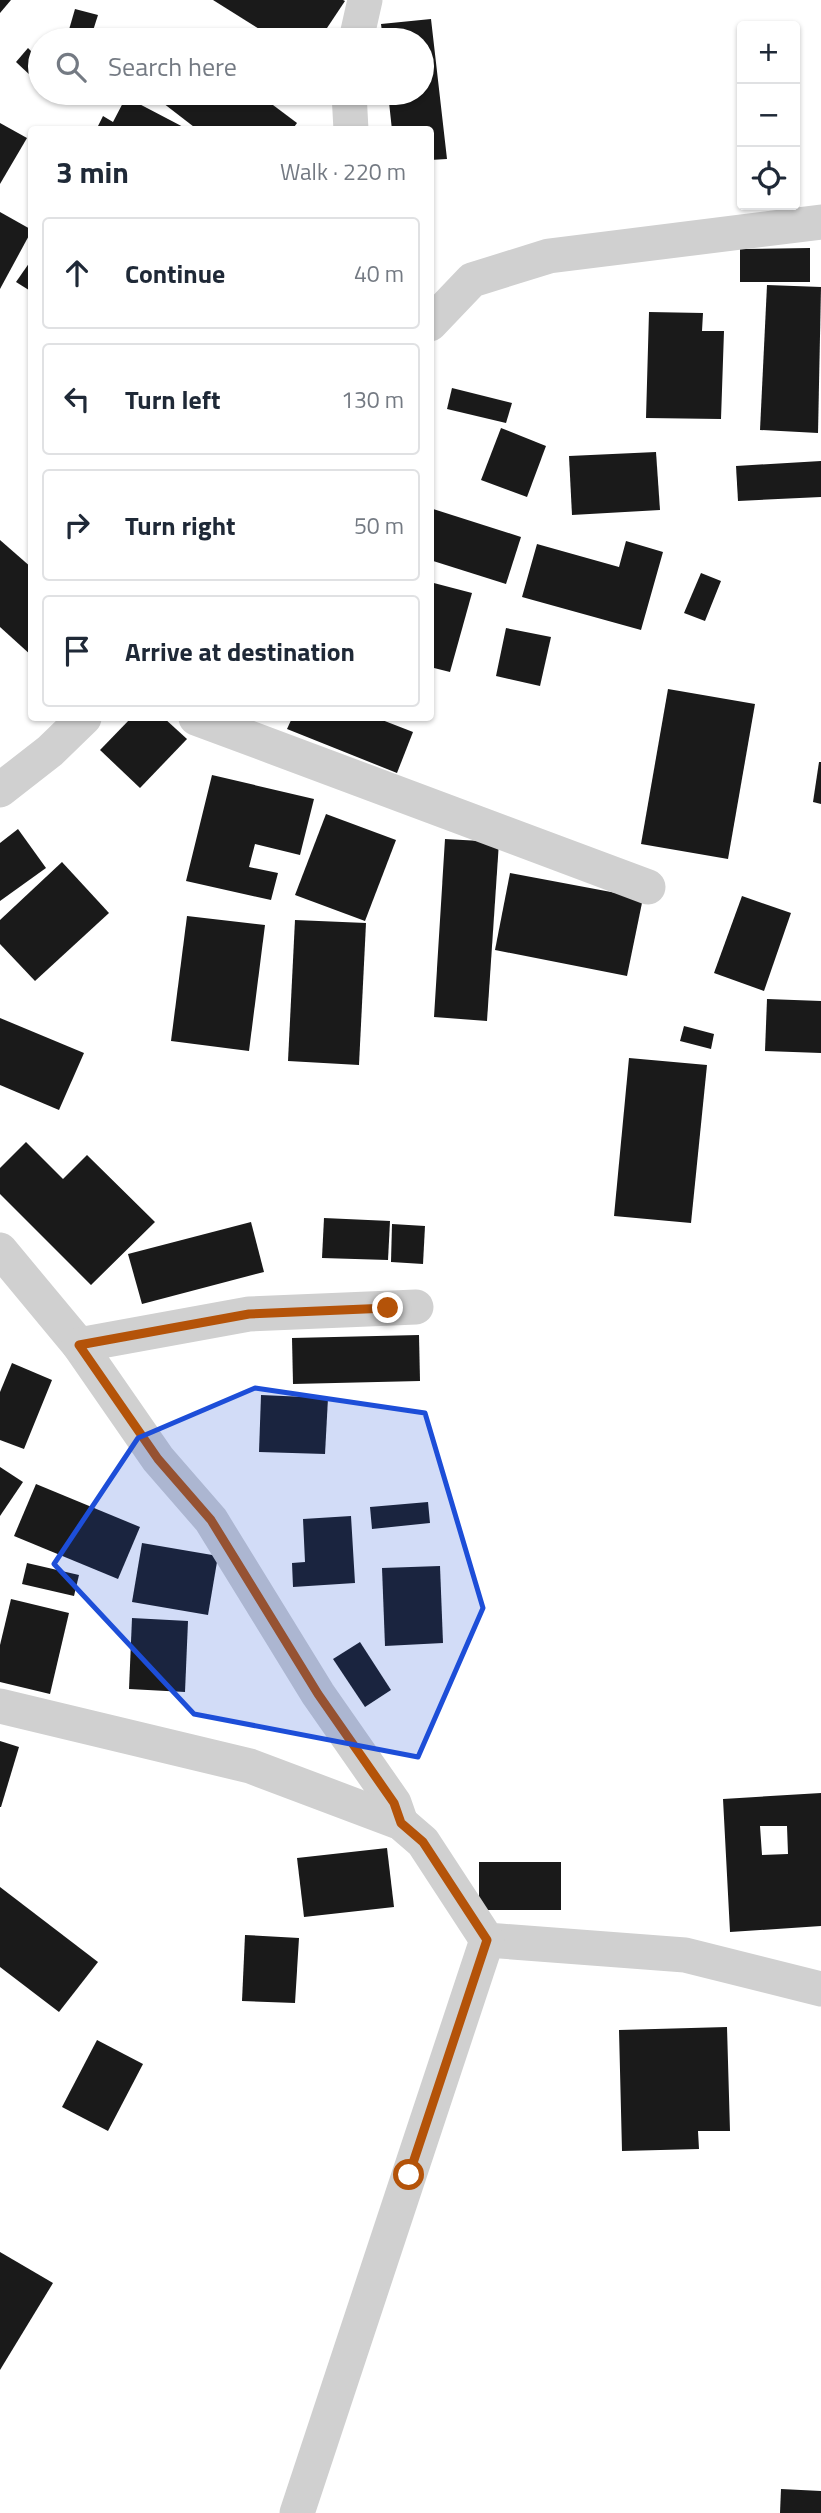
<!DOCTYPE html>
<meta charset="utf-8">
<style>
body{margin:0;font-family:"Titillium Web",sans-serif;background:#f6f6f7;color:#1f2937}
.controls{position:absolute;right:21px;top:21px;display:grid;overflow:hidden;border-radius:7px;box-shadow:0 2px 5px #0004}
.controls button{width:63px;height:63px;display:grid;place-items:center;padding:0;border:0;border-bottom:2px solid #e0e1e3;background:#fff;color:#1f2937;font:35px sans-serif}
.stop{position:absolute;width:21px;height:21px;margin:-16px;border:5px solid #b45309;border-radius:50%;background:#fff}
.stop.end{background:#b45309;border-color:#fff;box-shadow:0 2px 7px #0008}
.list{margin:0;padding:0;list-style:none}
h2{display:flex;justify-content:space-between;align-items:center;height:91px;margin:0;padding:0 28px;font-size:30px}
h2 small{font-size:23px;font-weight:400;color:#747a83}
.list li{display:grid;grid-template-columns:46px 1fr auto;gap:21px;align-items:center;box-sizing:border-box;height:112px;margin:0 14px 14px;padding:0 14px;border:2px solid #e0e1e3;border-radius:7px}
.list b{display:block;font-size:26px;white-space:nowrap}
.list em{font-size:23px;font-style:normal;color:#747a83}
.icon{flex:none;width:38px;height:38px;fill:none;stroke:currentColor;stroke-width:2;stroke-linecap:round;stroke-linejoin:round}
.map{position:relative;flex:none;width:821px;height:2513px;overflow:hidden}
.search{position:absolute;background:#fff;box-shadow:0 2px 5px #0004;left:28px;top:28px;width:406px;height:77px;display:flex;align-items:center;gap:18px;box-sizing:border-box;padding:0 24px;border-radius:38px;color:#747a83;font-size:26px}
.panel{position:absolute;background:#fff;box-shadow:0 2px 5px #0004;left:28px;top:126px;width:406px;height:595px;border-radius:7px}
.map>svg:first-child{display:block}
</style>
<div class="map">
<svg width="821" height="2513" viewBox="0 0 821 2513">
<rect width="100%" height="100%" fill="#fff"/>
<!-- building -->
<g fill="#1a1a1a" fill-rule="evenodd">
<polygon points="0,0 11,0 0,13"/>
<polygon points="213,0 343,0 345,1 319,40 277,40"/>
<polygon points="75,9 98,15 90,40 66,40"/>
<polygon points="431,19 447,159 430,160 430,130 392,130 388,93 422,93 422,40 383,40 381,24"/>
<polygon points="173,28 189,40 164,40"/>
<polygon points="28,48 40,60 40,68 32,77 16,62"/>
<polygon points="150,93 257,93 297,123 292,130 198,130"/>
<polygon points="126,97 189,130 96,130 103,116 113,122"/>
<polygon points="0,123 27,138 0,184"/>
<polygon points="0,212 32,230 0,289"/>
<polygon points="810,248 810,282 740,282 740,249"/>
<polygon points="32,259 32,292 16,282"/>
<polygon points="767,285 821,287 818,433 760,430"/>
<polygon points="649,312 703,313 702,331 724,331 721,419 646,418"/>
<polygon points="452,388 512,403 506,423 447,409"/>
<polygon points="501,428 546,446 527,497 481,480"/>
<polygon points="656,452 660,510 572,515 569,456"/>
<polygon points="821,461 821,497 738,501 736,466"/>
<polygon points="430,508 521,537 506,584 430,560"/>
<polygon points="0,540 32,568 32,656 0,627"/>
<polygon points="626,541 663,552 641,630 522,597 537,544 619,567"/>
<polygon points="701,573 721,581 705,621 684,613"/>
<polygon points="430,582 472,593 450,672 430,667"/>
<polygon points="506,628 551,637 540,686 496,676"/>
<polygon points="668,689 755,704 728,859 641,844"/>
<polygon points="131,718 164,718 187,739 140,788 100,750"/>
<polygon points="292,718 377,718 413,732 397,773 287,729"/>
<polygon points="819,762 821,762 821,804 813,802"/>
<polygon points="212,775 314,799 300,855 255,844 249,867 278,873 271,900 186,881"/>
<polygon points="326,814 396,840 365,921 295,895"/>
<polygon points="18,829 46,868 0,901 0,843"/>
<polygon points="445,839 499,842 487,1021 434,1017"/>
<polygon points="62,862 109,913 35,981 0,944 0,920"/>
<polygon points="510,873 643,898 627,976 495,950"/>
<polygon points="742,896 791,913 764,991 714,973"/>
<polygon points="187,916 265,925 249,1051 171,1041"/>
<polygon points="295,920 366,923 359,1065 288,1061"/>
<polygon points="767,999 821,1001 821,1053 765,1051"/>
<polygon points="0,1018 84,1053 59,1110 0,1085"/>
<polygon points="684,1026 714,1034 711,1049 680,1041"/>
<polygon points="629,1058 707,1065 691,1223 614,1216"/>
<polygon points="26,1142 63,1179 87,1155 155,1222 91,1285 0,1194 0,1168"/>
<polygon points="324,1218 390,1221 388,1260 322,1258"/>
<polygon points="251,1222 264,1272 142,1304 128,1254"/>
<polygon points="392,1224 425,1226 423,1264 391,1262"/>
<polygon points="419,1335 420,1381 293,1384 292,1338"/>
<polygon points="12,1363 52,1380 24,1449 0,1440 0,1392"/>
<polygon points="261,1395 328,1398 325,1454 259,1452"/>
<polygon points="0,1467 23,1482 0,1516"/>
<polygon points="36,1484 140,1527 118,1579 14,1536"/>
<polygon points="428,1502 430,1523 372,1529 370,1507"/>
<polygon points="351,1516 355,1583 293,1587 292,1563 305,1562 303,1519"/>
<polygon points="142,1543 218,1556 208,1615 132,1602"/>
<polygon points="27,1563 79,1575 74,1596 22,1584"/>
<polygon points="440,1566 443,1643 385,1646 382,1568"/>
<polygon points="11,1599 69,1613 50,1694 0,1682 0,1645"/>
<polygon points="132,1618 188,1621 185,1692 129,1689"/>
<polygon points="360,1642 391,1690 365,1707 333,1659"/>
<polygon points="0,1741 19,1747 1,1807 0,1807"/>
<path d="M 821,1793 L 821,1926 L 730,1932 L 723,1799 ZM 760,1826 L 787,1826 L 788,1854 L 762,1855 Z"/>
<polygon points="387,1848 394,1907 304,1917 297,1858"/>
<rect x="479" y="1862" width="82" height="48"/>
<polygon points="0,1887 98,1962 59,2012 0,1967"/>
<polygon points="245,1935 299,1938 295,2003 242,2001"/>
<polygon points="727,2027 730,2131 698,2131 699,2149 622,2151 619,2030"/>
<polygon points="97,2040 143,2064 108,2131 62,2107"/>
<polygon points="0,2252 53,2283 0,2370"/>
<polygon points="781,2489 821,2491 821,2513 780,2513"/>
</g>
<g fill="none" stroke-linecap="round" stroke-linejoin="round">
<!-- minor -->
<g stroke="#d0d0d0" stroke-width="35">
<polyline points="356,40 365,0"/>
<polyline points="349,93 351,130"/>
<polyline points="430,324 472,280 549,256 821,222"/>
<polyline points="196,718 648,887"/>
<polyline points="0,790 50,751 84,718"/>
<polyline points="0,1250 79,1345 158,1459 211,1520 318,1694 394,1803 401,1823"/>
<polyline points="79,1345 249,1314 416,1307"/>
<polyline points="0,1706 250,1766 401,1823 423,1842 487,1940 685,1955 821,1989"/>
<polyline points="297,2513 487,1940"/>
</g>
</g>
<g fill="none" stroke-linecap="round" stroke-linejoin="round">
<!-- route -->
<polyline stroke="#b45309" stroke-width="9" points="388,1308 249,1314 79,1345 158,1459 211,1520 318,1694 394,1803 401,1823 423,1842 487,1940 409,2175"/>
</g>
<!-- marked area -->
<path fill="#1d4ed8" fill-opacity="0.2" stroke="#1d4ed8" stroke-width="5" stroke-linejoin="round" d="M 255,1388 L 425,1413 L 483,1608 L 418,1757 L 194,1714 L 54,1564 L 138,1438 Z"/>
</svg>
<div class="controls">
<button>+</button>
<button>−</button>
<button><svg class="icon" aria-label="locate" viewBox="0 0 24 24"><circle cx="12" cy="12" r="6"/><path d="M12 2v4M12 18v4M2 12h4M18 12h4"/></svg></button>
</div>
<div class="stop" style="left:409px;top:2175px"></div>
<div class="stop end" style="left:388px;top:1308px"></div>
<div class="search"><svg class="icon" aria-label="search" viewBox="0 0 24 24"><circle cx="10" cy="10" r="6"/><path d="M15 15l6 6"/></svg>Search here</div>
<section class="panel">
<h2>3 min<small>Walk · 220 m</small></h2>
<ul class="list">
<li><svg class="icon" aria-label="ahead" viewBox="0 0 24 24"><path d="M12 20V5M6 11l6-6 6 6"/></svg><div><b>Continue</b></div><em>40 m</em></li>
<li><svg class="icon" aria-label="left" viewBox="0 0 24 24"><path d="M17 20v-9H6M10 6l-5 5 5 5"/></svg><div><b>Turn left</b></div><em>130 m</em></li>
<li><svg class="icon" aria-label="right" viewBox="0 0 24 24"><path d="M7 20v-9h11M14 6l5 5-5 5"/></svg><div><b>Turn right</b></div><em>50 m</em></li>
<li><svg class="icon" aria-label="arrive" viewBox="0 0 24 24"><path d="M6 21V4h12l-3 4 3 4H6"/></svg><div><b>Arrive at destination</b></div></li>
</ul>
</section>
</div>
